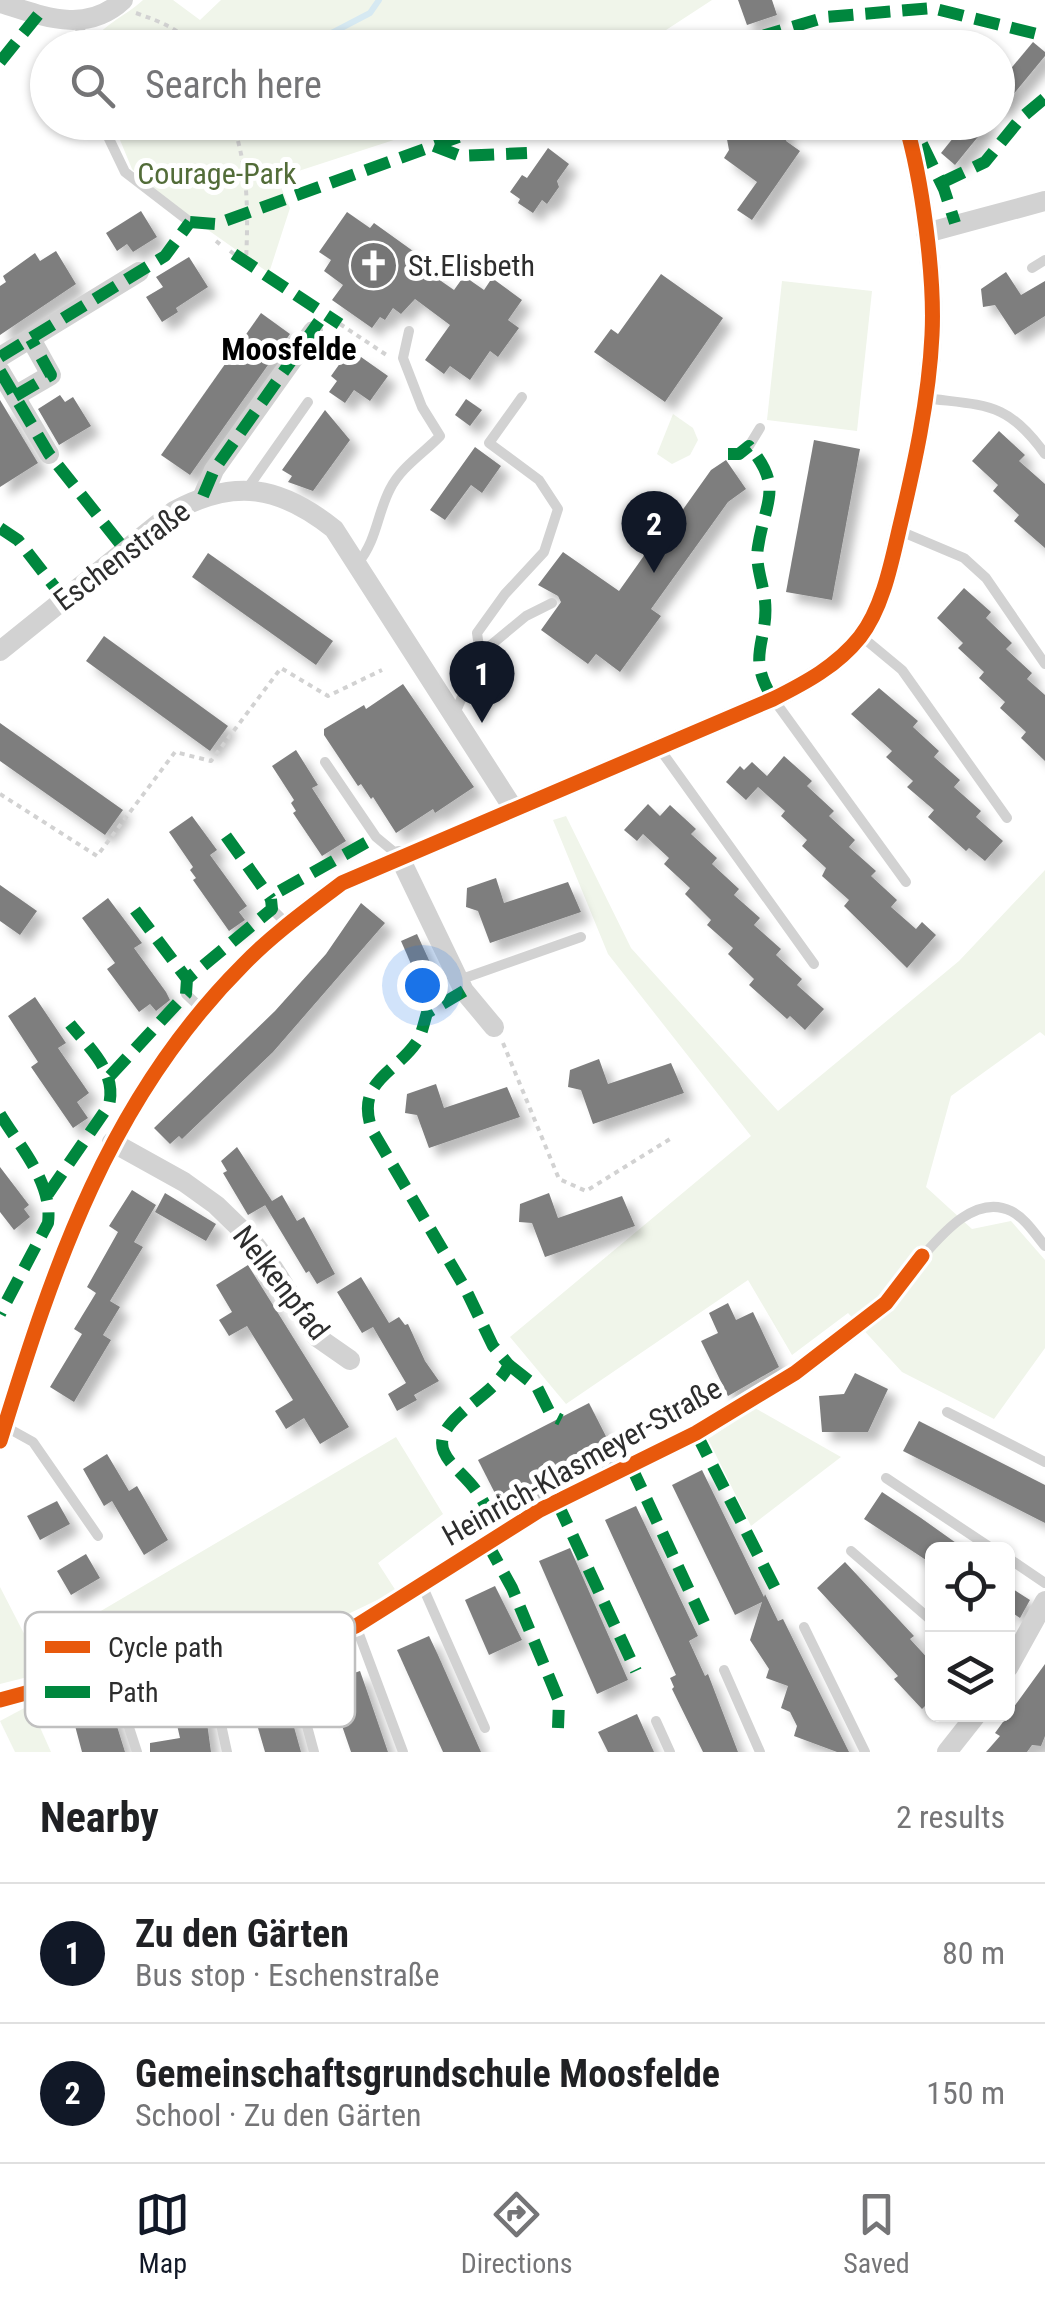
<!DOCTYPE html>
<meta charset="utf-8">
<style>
body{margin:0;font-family:"Roboto Condensed",sans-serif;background:#f6f6f6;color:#202124}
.controls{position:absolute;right:30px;bottom:30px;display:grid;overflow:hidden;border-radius:15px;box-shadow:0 2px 8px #0004}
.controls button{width:90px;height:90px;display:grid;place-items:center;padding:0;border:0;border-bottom:2px solid #e0e0e0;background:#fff;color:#202124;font:50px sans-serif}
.you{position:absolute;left:422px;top:985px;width:35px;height:35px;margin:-25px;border:8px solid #fff;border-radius:50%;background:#1a73e8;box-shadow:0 0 0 15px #1a73e833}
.badge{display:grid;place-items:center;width:65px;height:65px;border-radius:50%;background:#111827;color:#fff;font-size:32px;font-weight:700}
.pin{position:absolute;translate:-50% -82px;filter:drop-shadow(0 2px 5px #0008)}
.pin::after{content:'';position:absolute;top:52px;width:35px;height:30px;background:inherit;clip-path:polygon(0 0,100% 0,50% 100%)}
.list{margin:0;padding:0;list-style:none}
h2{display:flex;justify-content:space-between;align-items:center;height:130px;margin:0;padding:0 40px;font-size:42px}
h2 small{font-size:32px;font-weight:400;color:#757577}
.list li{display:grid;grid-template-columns:65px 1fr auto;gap:30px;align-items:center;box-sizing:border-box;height:140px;padding:0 40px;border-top:2px solid #e0e0e0}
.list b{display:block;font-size:38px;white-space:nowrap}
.list p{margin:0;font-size:32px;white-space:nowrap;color:#757577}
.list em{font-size:32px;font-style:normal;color:#757577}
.icon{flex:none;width:55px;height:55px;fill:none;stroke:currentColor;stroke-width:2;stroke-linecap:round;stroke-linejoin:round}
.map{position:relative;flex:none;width:1045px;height:1752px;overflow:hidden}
.search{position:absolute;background:#fff;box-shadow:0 2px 8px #0004;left:30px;right:30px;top:30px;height:110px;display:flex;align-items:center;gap:25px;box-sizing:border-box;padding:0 35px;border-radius:55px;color:#757577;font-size:38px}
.sheet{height:410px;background:#fff}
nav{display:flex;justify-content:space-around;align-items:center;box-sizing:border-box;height:140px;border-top:2px solid #e0e0e0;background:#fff;font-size:28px;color:#757577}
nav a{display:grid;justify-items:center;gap:5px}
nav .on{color:#111827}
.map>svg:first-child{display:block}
</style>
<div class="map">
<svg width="1045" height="1752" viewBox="0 0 1045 1752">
<defs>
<filter id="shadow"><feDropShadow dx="9" dy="9" stdDeviation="5" flood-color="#0004"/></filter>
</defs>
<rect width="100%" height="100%" fill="#fff"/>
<!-- green -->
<g fill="#f0f5ea">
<path d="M 143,0 L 173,0 L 200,20 L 221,0 L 712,0 L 640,47 L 90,47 C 100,25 125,17 143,0 Z"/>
<polygon points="113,123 446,123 277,178 290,208 269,273 157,194 132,169"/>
<polygon points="782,281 872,291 857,431 767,420"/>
<polygon points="673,414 693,428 698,440 690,455 672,464 657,454"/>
<polygon points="566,816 631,948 778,1111 959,961 1045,870 1045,1036 1040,1032 951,1096 926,1187 972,1229 1011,1221 1045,1260 1045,1348 994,1419 902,1372 848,1313 792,1355 748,1280 566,1404 510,1337 751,1136 608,954 553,820"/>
<polygon points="755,1408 841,1457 751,1526 708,1439"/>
<polygon points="396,1437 443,1514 378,1563 396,1591 346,1615 217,1655 79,1664 0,1684 0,1587 33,1651"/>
<polygon points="30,1705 51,1752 15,1752 0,1721"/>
</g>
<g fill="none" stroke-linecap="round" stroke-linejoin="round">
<!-- stream -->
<polyline stroke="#d6e9f2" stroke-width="6" points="303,48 370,13 379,0"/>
</g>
<!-- building -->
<g fill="#7e7e7e" filter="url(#shadow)">
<polygon points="738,0 772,0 777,15 747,25"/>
<polygon points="1033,42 1045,52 1045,56 998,113 998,84"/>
<polygon points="733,122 783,122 786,141 800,151 752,220 737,210 757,182 724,158 729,150 726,134 735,133"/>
<polygon points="966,122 990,122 955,165 941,153"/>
<polygon points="548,148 569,164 557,181 559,187 547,204 542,200 533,213 518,203 520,199 510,192 522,175 527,178"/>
<polygon points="141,211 157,237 133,252 127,244 117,251 106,233"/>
<polygon points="347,212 370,228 374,223 413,251 408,258 454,290 464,276 484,290 492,278 522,300 508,320 519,328 498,357 490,351 470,380 450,366 444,374 425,360 450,325 415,299 401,314 393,308 385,320 380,317 372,328 332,300 343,285 324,271 331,260 319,252"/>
<polygon points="56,251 76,284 0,335 0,286 6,282 3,276 35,253 40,261"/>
<polygon points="189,257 208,287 176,308 178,312 162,322 146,297 163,287 156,277"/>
<polygon points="1006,272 1021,295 1045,281 1045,316 1015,335 995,305 983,307 981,289"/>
<polygon points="661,274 723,318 665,402 594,352 611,329 618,334"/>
<polygon points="261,313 290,334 190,475 161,455"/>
<polygon points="348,352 358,360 361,357 388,376 370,401 354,390 345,403 329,392 337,381 331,376"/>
<polygon points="60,395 65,402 73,397 91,426 59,445 38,409"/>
<polygon points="466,399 482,410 470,426 455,415"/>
<polygon points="0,400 38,463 0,487"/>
<polygon points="325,410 350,440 313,491 288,482 292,476 282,470"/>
<polygon points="999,431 1025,455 1019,461 1045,484 1045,548 1014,521 1019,515 993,491 998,485 972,461"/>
<polygon points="814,440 860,449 832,600 786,592"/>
<polygon points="475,447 501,466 482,493 471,485 445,520 430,510"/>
<polygon points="726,460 746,489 728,502 651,609 661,616 620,672 596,654 588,664 541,630 561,602 558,596 538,585 563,552 619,591 653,543 657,546 711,470"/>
<polygon points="208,553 333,641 316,665 192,577"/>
<polygon points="964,588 991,612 986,618 1012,643 1006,649 1032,673 1027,679 1045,695 1045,761 1021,738 1026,732 1000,708 1005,702 979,678 984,672 958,648 963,643 937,618"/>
<polygon points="104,636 228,726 210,751 86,661"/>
<polygon points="403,684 474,787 435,813 433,809 396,833 373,797 371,799 361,784 358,786 324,735 324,729 364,705 366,709"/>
<polygon points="879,688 918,721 913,727 939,751 934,757 960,780 954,787 981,811 976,817 1003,841 985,861 969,848 966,851 928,817 934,810 907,787 913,781 886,757 892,751 851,714"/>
<polygon points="0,723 123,810 105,835 0,761"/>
<polygon points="296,750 318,785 312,788 346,841 322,856 293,813 296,811 291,803 294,800 272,766"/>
<polygon points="784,756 812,781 807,786 834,811 829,816 855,840 849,847 876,871 871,876 897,900 891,907 916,929 922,922 936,935 907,968 844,906 849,900 822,876 826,868 802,846 807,840 781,816 785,811 758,787 746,800 726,782 740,766 744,770 752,762 767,776"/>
<polygon points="648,804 660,816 670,805 696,829 691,834 717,858 712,864 739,889 734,895 760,918 754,925 781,949 776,955 802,979 797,985 824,1009 805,1030 790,1016 787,1019 749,985 754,979 728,954 733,948 707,925 711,920 685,894 690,888 664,864 669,858 643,834 637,841 624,830"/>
<polygon points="192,816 217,850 210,855 247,906 239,912 245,920 229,931 193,880 196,878 190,870 193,867 169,832"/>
<polygon points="496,878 504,903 568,882 581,912 490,943 478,911 466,907 467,888"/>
<polygon points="0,885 37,911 20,935 0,921"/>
<polygon points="108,898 142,943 134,948 166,992 170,1000 156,1011 150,1004 139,1012 107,969 115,963 82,918"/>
<polygon points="361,903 385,923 273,1052 182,1139 179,1136 170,1144 154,1128 275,1011 326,954"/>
<polygon points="417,934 445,995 428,1003 401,941"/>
<polygon points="35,997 66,1043 58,1048 89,1093 77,1102 88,1118 73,1128 31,1067 38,1062 8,1016"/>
<polygon points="599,1059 608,1084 671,1063 684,1093 593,1124 581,1090 568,1087 570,1070"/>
<polygon points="436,1084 444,1108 507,1087 520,1117 429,1148 417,1115 405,1113 407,1094"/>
<polygon points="237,1147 272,1201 282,1195 297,1221 304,1217 335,1274 317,1284 309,1271 306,1273 265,1205 269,1203 248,1215 223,1173 227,1171 221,1161"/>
<polygon points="0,1167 29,1205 24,1209 30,1217 14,1230 0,1212"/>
<polygon points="132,1190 156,1205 134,1242 143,1247 110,1301 120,1307 103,1335 111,1340 74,1402 50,1387 82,1334 74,1329 96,1293 87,1287 118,1232 109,1226"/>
<polygon points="165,1193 216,1224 206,1241 155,1212"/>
<polygon points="549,1193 558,1218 622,1196 635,1226 545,1257 532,1223 519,1222 520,1204"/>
<polygon points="248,1265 349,1427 320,1444 304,1418 286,1429 275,1411 293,1400 247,1326 229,1336 219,1320 232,1312 216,1285"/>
<polygon points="361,1277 389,1323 399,1317 405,1325 408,1324 425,1361 439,1381 414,1395 417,1400 397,1411 388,1394 406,1383 373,1327 362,1333 337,1292"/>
<polygon points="728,1303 736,1320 753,1312 779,1367 728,1396 701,1341 718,1333 709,1313"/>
<polygon points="855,1373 888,1389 868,1432 822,1432 819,1396 844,1394"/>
<polygon points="589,1403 615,1454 504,1511 478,1460"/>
<polygon points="919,1421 1045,1485 1045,1523 903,1451"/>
<polygon points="107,1454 129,1491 137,1486 168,1540 144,1555 112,1501 104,1506 83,1469"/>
<polygon points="702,1470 764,1597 765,1594 778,1621 783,1619 849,1752 837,1752 794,1736 797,1726 790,1712 781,1708 788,1686 766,1678 769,1669 750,1640 762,1602 735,1615 672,1485"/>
<polygon points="882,1492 921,1518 966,1550 932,1550 932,1564 864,1519"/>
<polygon points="57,1501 70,1524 40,1540 27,1516"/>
<polygon points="636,1506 698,1636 689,1641 705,1676 708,1674 738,1752 703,1752 672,1689 674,1687 670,1678 676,1675 605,1520"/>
<polygon points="570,1548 628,1680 597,1694 539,1561"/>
<polygon points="86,1554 100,1578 71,1595 57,1571"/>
<polygon points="845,1562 914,1636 910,1639 932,1663 932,1699 922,1709 894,1679 898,1676 817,1588"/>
<polygon points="495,1586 522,1640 489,1655 465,1600"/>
<polygon points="1008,1586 1030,1600 1020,1618 1008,1610"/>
<polygon points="429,1636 438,1655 481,1752 443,1752 397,1650"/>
<polygon points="1045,1664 1045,1736 1041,1746 1032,1745 1027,1752 986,1752 1000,1736 995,1733"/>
<polygon points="360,1671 367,1691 388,1752 351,1752 327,1682"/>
<polygon points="285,1695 301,1752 265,1752 251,1704"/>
<polygon points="111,1707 125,1752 82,1752 74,1722 78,1720 78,1717"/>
<polygon points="205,1708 211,1752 150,1752 150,1743 180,1738 175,1716"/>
<polygon points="637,1714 654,1752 608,1752 598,1732"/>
</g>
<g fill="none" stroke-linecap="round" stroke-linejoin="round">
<!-- path -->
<g stroke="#d2d2d2" stroke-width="4" stroke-dasharray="5 5" stroke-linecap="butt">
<path d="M 136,13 C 161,22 178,28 196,48"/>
<path d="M 232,122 C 249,169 248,214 246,263"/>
<polyline points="123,136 150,122"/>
<polyline points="216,241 221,245"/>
<polyline points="230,251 234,254"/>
<polyline points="340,324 388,356"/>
<polyline points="0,794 97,856 175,752 211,761 281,668 328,696 382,670"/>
<polyline points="503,1043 559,1179 586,1191 670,1139"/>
</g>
<!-- service -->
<g stroke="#d2d2d2" stroke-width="10">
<polyline points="80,21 81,48"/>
<polyline points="101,122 125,172 190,222"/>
<polyline points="1032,268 1045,260"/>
<path d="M 925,398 C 986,406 1007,401 1045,454"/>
<polyline points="749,446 760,428"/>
<polyline points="247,489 308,402"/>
<polyline points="900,531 964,558 986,578 1045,664"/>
<path d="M 358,563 C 377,540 377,514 390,489 C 401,467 424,453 440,436 L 422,407 L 403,358 L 409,331"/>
<polyline points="861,636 902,670 1007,818"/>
<polyline points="480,654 477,633 505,594 544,552 558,509 539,480 489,443 522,397"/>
<polyline points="774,700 906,882"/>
<polyline points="454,716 480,654 526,616 552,603"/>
<polyline points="659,748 814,964"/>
<polyline points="325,762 376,837 399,856"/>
<polyline points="272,909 287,924"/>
<polyline points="459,980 581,937"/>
<polyline points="186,994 203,1010"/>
<path d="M 923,1256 C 943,1233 976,1194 1011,1211 C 1025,1218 1035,1234 1045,1246"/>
<polyline points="947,1412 1045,1462"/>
<polyline points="6,1427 33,1442 98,1536"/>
<polyline points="886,1478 994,1550"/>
<polyline points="851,1551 932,1621"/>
<polyline points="1008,1558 1045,1583"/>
<polyline points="422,1585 485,1728"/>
<polyline points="356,1626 403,1752"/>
<polyline points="804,1627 865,1752"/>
<polyline points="278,1654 294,1678 314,1752"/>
<polyline points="209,1669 227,1752"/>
<polyline points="724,1670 760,1752"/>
<polyline points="131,1672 133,1685 123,1709 137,1752"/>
<polyline points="656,1721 670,1752"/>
</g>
<!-- minor -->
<g stroke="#d2d2d2" stroke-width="20">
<path d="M 4,4 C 45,17 87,34 123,0"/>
<polyline points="926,233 1045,201"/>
<polyline points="0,357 139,272"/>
<polyline points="0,371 49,454"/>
<polyline points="15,396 51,375 31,339"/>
<polyline points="203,496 214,470 313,331"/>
<path d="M 0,651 L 174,511 C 235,478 280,486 334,529 L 513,808"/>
<polyline points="399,856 464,991 494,1027"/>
<polyline points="112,1142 184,1182 216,1205 249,1237 273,1268 317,1337 350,1360"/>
<path d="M 0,1441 C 54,1265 109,1099 243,965 C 273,934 308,909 342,883 L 773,699 C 805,683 837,666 860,637 C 882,609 891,565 899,530 C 914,467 929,400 932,335 C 935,277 922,178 905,122"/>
<polyline points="1008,1668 1045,1601"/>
<polyline points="0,1700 81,1678 242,1664 303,1646 356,1626 540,1510 696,1433 795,1373 886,1303 922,1256"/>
<polyline points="947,1752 977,1714"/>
</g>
<!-- quiet -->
<g stroke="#00873e" stroke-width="12" stroke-dasharray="25 12" stroke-linecap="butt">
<polyline points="722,48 826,17 932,8 1045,36"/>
<polyline points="0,62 38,15"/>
<polyline points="922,144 944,189 955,223"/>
<polyline points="434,146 460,156 527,153"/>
<polyline points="941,183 985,162 1021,118 1045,98"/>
<polyline points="190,222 216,224 500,122"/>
<polyline points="234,254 340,324"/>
<polyline points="0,357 165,256 190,222"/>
<polyline points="0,371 49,454 125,550"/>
<polyline points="15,396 51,375 31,339"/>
<path d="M 728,454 L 739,454 L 749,446 C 784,488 765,501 758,547 C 755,565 763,583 765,601 C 769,642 745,654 773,699"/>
<polyline points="203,496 214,470 325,313"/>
<polyline points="0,528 18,540 64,599"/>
<polyline points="226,836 271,899"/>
<polyline points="135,910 187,979"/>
<path d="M 464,991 L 427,1013 C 424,1022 422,1035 416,1043 C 394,1074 355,1082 372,1130 L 465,1288 L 493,1346 L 509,1365 C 497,1388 478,1397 459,1415 C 420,1451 458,1464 477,1492 C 486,1504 492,1520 499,1534"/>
<polyline points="110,1076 186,994 187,979 272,909 271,899 278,892 376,837"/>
<path d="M 0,1114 C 20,1147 53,1183 48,1223 L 0,1314"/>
<path d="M 48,1194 L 109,1105 C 117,1072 90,1049 70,1024"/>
<polyline points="509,1365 537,1387 551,1415 561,1420"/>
<polyline points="696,1433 776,1590"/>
<polyline points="631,1466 709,1633"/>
<polyline points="557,1502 636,1671"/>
<polyline points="486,1541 512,1588 559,1701 558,1728"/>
</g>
<defs>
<g id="cycleway">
<path d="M 0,1441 C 54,1265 109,1099 243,965 C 273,934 308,909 342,883 L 773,699 C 805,683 837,666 860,637 C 882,609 891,565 899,530 C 914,467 929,400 932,335 C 935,277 922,178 905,122"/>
<polyline points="0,1700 81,1678 242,1664 303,1646 356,1626 540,1510 696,1433 795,1373 886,1303 922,1256"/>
</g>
</defs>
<!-- cycleway casing -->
<use href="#cycleway" stroke="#fff" stroke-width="21"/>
<!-- cycleway -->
<use href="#cycleway" stroke="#e8590c" stroke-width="15"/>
</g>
<!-- icons -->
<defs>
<symbol id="church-disc" viewBox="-11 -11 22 22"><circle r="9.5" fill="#767676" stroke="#fff"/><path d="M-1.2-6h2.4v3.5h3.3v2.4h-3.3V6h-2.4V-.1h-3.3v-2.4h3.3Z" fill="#fff"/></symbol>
</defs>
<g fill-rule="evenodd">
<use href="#church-disc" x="346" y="238" width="55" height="55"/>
</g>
<g text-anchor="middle" stroke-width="10" stroke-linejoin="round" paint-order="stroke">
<!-- park labels -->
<g font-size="30" fill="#526c38" stroke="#fff">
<text x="217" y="184">Courage-Park</text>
</g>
<!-- poi labels -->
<g font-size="30" fill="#2d2d2d" stroke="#fff" text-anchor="start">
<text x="408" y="276">St.Elisbeth</text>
</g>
<!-- street labels -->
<g font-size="30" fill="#2d2d2d" stroke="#fff">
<text transform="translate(122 556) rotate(-37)" y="10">Eschenstraße</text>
<text transform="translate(281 1283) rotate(52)" y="10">Nelkenpfad</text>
<text transform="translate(582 1462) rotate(-29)" y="10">Heinrich-Klasmeyer-Straße</text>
</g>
<!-- neighbourhood labels -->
<g font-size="32" font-weight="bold" fill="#000" stroke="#fff">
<text x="289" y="360">Moosfelde</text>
</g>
</g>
<!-- legend -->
<rect x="25" y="1612" width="330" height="115" rx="15" fill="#fff" stroke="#c0c0c0" stroke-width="2.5"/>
<rect x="45" y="1641" width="45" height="12" fill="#e8590c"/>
<rect x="45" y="1686" width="45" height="12" fill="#00873e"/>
<g font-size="28" fill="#2d2d2d">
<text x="108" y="1657">Cycle path</text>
<text x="108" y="1702">Path</text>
</g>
</svg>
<div class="controls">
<button><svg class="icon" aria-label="locate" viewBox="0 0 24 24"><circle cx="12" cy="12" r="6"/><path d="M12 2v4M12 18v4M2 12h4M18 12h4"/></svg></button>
<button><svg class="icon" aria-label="layers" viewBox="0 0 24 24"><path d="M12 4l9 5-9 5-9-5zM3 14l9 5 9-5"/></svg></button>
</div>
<div class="you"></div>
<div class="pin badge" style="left:482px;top:723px">1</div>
<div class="pin badge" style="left:654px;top:573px">2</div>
<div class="search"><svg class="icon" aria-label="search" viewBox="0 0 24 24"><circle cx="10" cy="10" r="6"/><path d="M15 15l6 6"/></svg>Search here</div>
</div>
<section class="sheet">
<h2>Nearby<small>2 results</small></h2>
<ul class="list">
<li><span class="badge">1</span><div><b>Zu den Gärten</b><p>Bus stop · Eschenstraße</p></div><em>80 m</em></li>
<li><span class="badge">2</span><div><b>Gemeinschaftsgrundschule Moosfelde</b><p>School · Zu den Gärten</p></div><em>150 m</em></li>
</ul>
</section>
<nav>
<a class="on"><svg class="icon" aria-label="map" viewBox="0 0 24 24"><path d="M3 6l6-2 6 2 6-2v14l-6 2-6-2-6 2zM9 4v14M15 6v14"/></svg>Map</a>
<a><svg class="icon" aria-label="directions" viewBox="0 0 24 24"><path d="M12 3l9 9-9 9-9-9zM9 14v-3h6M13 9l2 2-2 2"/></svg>Directions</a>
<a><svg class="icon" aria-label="saved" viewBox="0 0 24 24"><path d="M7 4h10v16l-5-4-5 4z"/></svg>Saved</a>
</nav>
